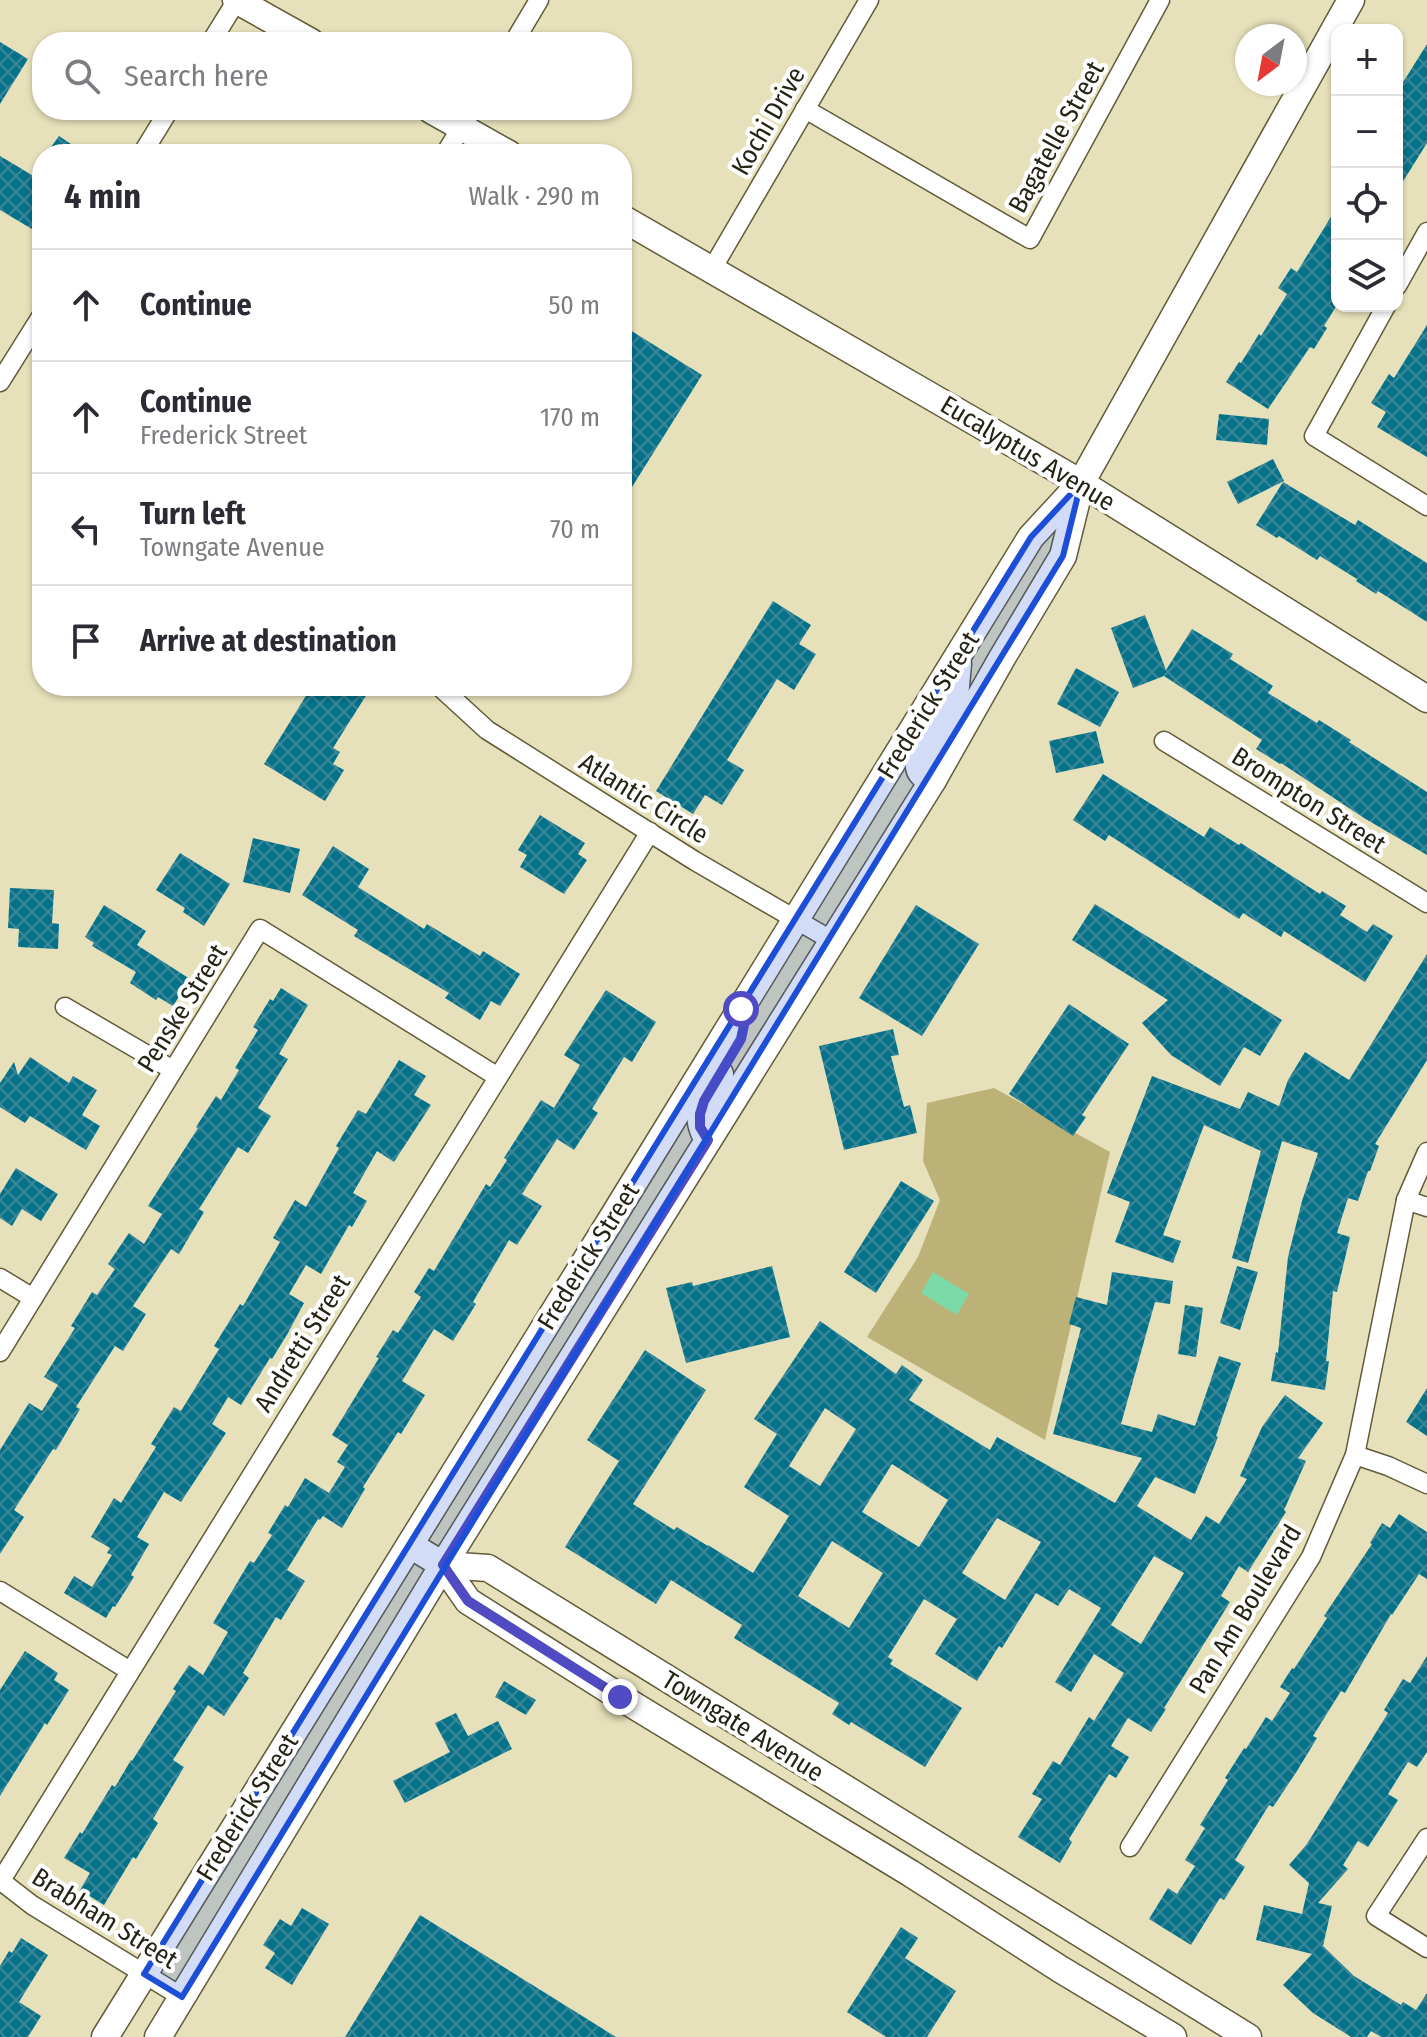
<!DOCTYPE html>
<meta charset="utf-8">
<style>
body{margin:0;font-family:"Fira Sans Condensed",sans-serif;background:#f7f7f7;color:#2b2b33}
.controls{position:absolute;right:24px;top:24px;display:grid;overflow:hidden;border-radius:16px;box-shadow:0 2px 6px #0004}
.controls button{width:72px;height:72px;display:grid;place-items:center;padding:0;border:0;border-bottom:2px solid #e1e1e2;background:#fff;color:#2b2b33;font:40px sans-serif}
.compass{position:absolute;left:1235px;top:24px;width:72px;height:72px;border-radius:50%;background:#fff;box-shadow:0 2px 6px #0004;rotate:212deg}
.stop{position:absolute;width:24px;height:24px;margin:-18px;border:6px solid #504bc2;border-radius:50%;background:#fff}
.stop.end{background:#504bc2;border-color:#fff;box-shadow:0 2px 8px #0008}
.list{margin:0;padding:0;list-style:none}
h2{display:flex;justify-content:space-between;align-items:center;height:104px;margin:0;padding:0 32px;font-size:34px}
h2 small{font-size:26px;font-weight:400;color:#7c7c81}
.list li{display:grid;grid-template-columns:52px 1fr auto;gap:24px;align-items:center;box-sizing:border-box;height:112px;padding:0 32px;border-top:2px solid #e1e1e2}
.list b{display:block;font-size:30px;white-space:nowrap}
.list p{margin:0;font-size:26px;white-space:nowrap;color:#7c7c81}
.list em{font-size:26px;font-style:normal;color:#7c7c81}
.icon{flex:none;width:44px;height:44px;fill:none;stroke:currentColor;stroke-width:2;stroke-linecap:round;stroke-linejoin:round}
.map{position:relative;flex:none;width:1427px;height:2037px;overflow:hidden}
.search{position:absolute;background:#fff;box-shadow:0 2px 6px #0004;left:32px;top:32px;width:600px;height:88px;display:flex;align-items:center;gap:20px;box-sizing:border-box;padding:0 28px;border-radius:32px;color:#7c7c81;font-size:30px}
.panel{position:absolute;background:#fff;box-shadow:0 2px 6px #0004;left:32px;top:144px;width:600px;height:552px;border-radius:32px}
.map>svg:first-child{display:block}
</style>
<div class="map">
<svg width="1427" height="2037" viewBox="0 0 1427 2037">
<defs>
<pattern id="building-cross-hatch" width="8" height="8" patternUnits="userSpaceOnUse" patternTransform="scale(2)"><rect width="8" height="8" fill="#06728a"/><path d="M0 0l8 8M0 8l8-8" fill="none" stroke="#3d8898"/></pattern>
</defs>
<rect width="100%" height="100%" fill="#e7e1bb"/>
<!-- park -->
<polygon fill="#bcb278" points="994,1088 1110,1152 1045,1440 867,1337 918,1257 940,1200 923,1161 927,1103"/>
<!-- water -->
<polygon fill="#7cd9a8" points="933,1272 969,1294 957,1315 921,1293"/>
<!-- building -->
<g fill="url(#building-cross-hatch)" fill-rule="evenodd">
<polygon points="0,42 28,59 0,104"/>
<polygon points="1427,44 1427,143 1397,191 1397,92"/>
<polygon points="59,136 86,154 46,154"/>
<polygon points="0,156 42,181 42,235 0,210"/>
<polygon points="1337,207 1337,305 1324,326 1327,328 1314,349 1310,347 1268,409 1226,382 1239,362 1241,363 1259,334 1261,336 1287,294 1278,288 1291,268 1297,272"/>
<polygon points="1427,325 1427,457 1377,427 1386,412 1371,403 1389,374 1394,378"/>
<polygon points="630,330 702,375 632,487 622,480 622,344"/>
<polygon points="1219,414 1269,419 1267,445 1216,440"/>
<polygon points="1273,459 1284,481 1238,504 1227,482"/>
<polygon points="1283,482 1355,525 1358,520 1427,563 1427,622 1378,591 1376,594 1356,581 1357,579 1320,556 1317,560 1279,536 1277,538 1256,525"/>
<polygon points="773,601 811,625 799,644 816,654 794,690 777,679 727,760 744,770 722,805 705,795 693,814 656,791"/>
<polygon points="1145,615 1166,670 1192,629 1233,654 1230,659 1273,686 1268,693 1317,723 1319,720 1351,740 1349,742 1427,792 1427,855 1364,818 1281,763 1280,764 1256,749 1262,740 1164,676 1133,688 1111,628"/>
<polygon points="1076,668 1119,692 1100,727 1057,704"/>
<polygon points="312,686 372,686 333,748 340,752 333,764 344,770 325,801 264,764"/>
<polygon points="1096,731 1104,763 1056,773 1049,741"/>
<polygon points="1103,774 1204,837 1210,827 1239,845 1241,843 1320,894 1322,891 1346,906 1340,915 1367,932 1373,924 1393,936 1365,982 1284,931 1281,937 1243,913 1239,919 1109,835 1105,841 1073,820"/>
<polygon points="540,815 585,843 578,854 587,860 564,894 520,867 527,855 518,850"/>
<polygon points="253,838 300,849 290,893 243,882"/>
<polygon points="333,846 369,869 358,887 424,929 427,924 480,956 483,951 520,974 500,1006 491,1001 480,1020 445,998 449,993 354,936 358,930 302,895"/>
<polygon points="180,853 230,884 204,926 183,912 185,908 156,890"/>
<polygon points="10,888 54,890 52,923 59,924 58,949 18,947 19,929 8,928"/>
<polygon points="1095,904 1282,1020 1260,1056 1244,1047 1220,1086 1171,1055 1142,1023 1168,1000 1072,940"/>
<polygon points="104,905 146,931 137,945 190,979 173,1006 158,997 156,1000 130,983 136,972 92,946 94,943 85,937"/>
<polygon points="916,905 979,944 922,1036 859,998"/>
<polygon points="1427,954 1427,1060 1375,1144 1379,1146 1370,1171 1368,1171 1358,1201 1348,1198 1337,1233 1350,1237 1337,1292 1333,1291 1326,1361 1329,1361 1325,1390 1271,1381 1276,1352 1278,1353 1288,1257 1302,1201 1318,1153 1282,1141 1248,1263 1232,1258 1261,1151 1204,1125 1163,1235 1181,1241 1173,1263 1115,1242 1130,1202 1107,1193 1152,1076 1240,1109 1248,1092 1279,1106 1288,1080 1305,1052 1349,1080"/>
<polygon points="281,988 308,1005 279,1054 288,1059 258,1108 271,1116 248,1153 238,1147 199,1209 204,1212 179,1254 171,1249 133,1306 146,1314 123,1351 115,1346 76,1407 80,1409 56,1450 53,1449 14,1510 24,1517 0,1554 0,1450 29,1403 42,1411 58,1385 44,1377 75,1328 71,1326 92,1292 97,1295 115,1269 108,1264 129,1233 144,1244 162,1214 148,1206 198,1128 196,1127 216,1096 221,1100 239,1070 235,1068 258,1030 253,1027 270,999 273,1001"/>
<polygon points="606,990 656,1022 632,1062 624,1057 592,1109 598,1113 574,1150 557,1139 522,1194 542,1206 517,1245 509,1240 473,1302 476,1304 453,1341 434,1329 402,1381 425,1395 401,1434 398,1432 363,1487 365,1489 342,1528 323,1516 320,1520 318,1519 287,1570 305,1581 281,1620 276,1617 243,1673 249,1678 224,1716 208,1705 173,1760 184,1767 153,1819 158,1823 136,1859 133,1857 104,1905 80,1890 90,1873 64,1858 80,1832 82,1834 112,1785 115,1787 131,1760 132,1761 176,1691 173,1689 189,1665 203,1675 228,1632 213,1623 250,1561 254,1563 272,1535 268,1533 285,1505 288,1507 305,1478 329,1493 345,1467 337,1462 348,1445 332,1435 379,1358 376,1357 393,1330 398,1333 421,1297 414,1292 429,1268 434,1271 486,1184 490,1187 507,1160 504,1158 541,1100 554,1108 580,1065 564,1055"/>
<polygon points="1069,1004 1129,1044 1082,1115 1086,1117 1073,1136 1009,1094"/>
<polygon points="893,1029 899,1055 891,1056 904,1107 910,1105 917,1133 844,1150 819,1046"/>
<polygon points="30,1057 69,1083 73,1076 97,1090 82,1115 100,1126 86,1150 30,1116 25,1123 0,1107 0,1083 14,1062 18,1075"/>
<polygon points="399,1060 426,1076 414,1095 431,1105 394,1162 377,1151 353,1193 367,1201 352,1227 349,1225 321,1274 306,1265 289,1294 304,1303 288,1333 272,1359 270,1358 241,1405 228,1397 212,1424 226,1433 181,1502 164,1492 137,1537 149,1544 131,1575 134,1577 115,1607 113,1606 106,1618 64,1593 74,1576 92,1587 112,1555 107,1553 110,1548 91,1537 114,1498 121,1503 156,1447 151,1444 174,1407 181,1411 219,1349 214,1346 240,1304 243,1306 280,1242 273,1238 295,1200 306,1207 339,1148 336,1146 358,1110 366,1114"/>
<polygon points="16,1168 58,1194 41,1221 22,1209 12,1226 0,1218 0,1194"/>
<polygon points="901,1181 934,1201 876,1293 844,1272"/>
<polygon points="772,1266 790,1337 686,1363 666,1288 692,1282 693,1286"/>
<polygon points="1237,1266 1258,1272 1240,1330 1220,1323"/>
<path d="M 1112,1272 L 1173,1281 L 1170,1304 L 1155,1302 L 1121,1424 L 1152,1432 L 1158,1414 L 1195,1426 L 1219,1356 L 1241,1363 L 1216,1436 L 1218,1437 L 1195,1494 L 1155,1477 L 1137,1506 L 1191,1540 L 1206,1516 L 1219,1524 L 1247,1479 L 1240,1476 L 1262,1427 L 1285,1395 L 1323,1423 L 1298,1458 L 1306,1461 L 1284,1510 L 1286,1512 L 1248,1572 L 1239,1566 L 1221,1596 L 1230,1602 L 1164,1708 L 1166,1709 L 1151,1732 L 1128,1718 L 1111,1746 L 1129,1757 L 1116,1778 L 1109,1774 L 1069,1839 L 1072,1842 L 1060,1863 L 1018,1837 L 1042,1799 L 1032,1794 L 1053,1761 L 1060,1765 L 1089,1717 L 1094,1721 L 1124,1673 L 1094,1654 L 1071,1692 L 1055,1682 L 1101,1608 L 1069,1589 L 1058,1606 L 1036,1593 L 1002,1648 L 999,1646 L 977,1681 L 935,1654 L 957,1619 L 924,1599 L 888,1657 L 893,1660 L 890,1664 L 962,1708 L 925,1767 L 851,1722 L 849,1725 L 832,1714 L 839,1703 L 734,1638 L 742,1625 L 671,1580 L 656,1604 L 565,1547 L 619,1461 L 587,1440 L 645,1350 L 706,1390 L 633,1504 L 674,1530 L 677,1527 L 708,1546 L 708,1545 L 753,1573 L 789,1516 L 744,1487 L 777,1434 L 754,1419 L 820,1321 L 896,1374 L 902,1365 L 923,1380 L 909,1400 L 990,1450 L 997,1437 L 1115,1503 L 1142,1458 L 1053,1434 L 1081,1328 L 1069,1324 L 1076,1297 L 1107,1305 ZM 825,1408 L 856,1429 L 820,1486 L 789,1466 ZM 892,1464 L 948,1500 L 919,1547 L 862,1512 ZM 997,1518 L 1041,1542 L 1005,1600 L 962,1573 ZM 832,1541 L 883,1573 L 849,1628 L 798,1596 ZM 1154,1556 L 1184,1573 L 1141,1644 L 1111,1625 Z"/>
<polygon points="1185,1305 1203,1308 1196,1357 1178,1354"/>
<polygon points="1427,1388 1427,1436 1406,1422"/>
<polygon points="1399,1514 1427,1532 1427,1579 1419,1574 1392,1615 1391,1614 1345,1693 1341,1691 1313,1736 1317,1738 1297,1771 1273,1807 1269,1805 1235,1860 1245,1867 1224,1900 1220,1898 1191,1945 1149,1919 1168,1888 1177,1894 1195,1866 1185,1860 1205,1828 1200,1825 1228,1780 1225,1778 1244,1748 1246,1749 1266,1717 1272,1721 1290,1693 1280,1687 1292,1668 1294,1669 1327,1618 1324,1616 1372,1544 1370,1543 1382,1523 1390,1528"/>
<polygon points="25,1651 58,1673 54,1680 69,1690 47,1725 45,1723 0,1796 0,1690"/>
<polygon points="1427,1656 1427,1752 1417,1767 1408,1762 1388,1794 1398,1800 1385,1821 1368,1847 1358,1841 1343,1865 1348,1869 1318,1903 1332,1906 1323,1946 1354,1976 1401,2005 1403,2002 1416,2010 1427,1993 1427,2037 1381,2037 1371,2031 1367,2037 1351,2037 1313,2013 1283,1985 1312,1954 1256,1940 1264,1905 1302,1914 1309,1883 1289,1865 1307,1844 1388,1713 1384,1710 1403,1679 1410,1683"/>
<polygon points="504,1681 536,1700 526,1715 495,1697"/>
<polygon points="456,1713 468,1736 498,1721 512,1749 405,1803 393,1781 450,1752 435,1723"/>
<polygon points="302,1908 329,1924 292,1985 265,1968 275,1953 263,1945 280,1919 291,1926"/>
<polygon points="420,1915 486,1956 616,2037 345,2037"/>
<polygon points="901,1927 918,1938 905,1958 956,1991 927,2037 886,2037 847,2012"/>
<polygon points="21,1938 48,1955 19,2002 41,2016 28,2037 0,2037 0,1966 9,1951 12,1953"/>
</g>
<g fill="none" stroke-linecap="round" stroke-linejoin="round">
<defs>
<g id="street">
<polyline points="211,42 237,0"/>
<polyline points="514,42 539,0"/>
<polyline points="805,109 1030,239 1160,0"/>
<polyline points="142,154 169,110"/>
<polyline points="445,154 472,110"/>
<polyline points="712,269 869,0"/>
<polyline points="1397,286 1427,232"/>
<polyline points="1386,306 1314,436 1427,506"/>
<polyline points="0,382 42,315"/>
<polyline points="439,686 487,730 695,861 831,940"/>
<polyline points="1164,741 1427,903"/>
<polyline points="65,1007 173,1070"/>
<polyline points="1406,1200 1427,1207"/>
<polyline points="0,1278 33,1298"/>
<polyline points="0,1352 260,929 498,1077"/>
<polyline points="1355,1455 1388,1466 1427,1484"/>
<polyline points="0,1591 130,1671"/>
<polyline points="1427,1838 1376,1916 1427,1948"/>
<polyline points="1130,1847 1311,1557 1355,1455 1406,1200 1427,1152"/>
<polyline points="1,1881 32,1905 182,1997"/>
<polyline points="0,1882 650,832"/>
</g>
<g id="secondary">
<polyline points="236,0 311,42"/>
<polyline points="431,110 509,154"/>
<polyline points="622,218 1081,483 1427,699"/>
<path d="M 933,780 C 924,776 918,773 919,763 L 951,708 L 955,697 L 958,664"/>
<path d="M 708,1140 C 691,1112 706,1099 720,1074"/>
<polyline points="410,1545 443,1565 468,1601 620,1697 910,1873 1060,1969 1173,2037"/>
<polyline points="443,1565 488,1568 1248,2037"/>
<polyline points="105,2037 614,1215 1031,537 1081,483 1351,0"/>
<polyline points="158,2037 443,1565 933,780 1002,658 1063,556 1080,487"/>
</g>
</defs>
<!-- street casing -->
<use href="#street" stroke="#615b39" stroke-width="21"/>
<!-- secondary casing -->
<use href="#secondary" stroke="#615b39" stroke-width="29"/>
<!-- street -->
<use href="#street" stroke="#fff" stroke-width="18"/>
<!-- secondary -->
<use href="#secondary" stroke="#fff" stroke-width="26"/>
</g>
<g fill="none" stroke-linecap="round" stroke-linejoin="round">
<!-- route -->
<polyline stroke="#504bc2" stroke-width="10" points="620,1697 468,1601 443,1565 708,1140 700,1127 700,1114 704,1101 741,1039 744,1025 741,1009"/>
</g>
<!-- marked area -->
<path fill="#1d4ed8" fill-opacity="0.2" stroke="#1d4ed8" stroke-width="6" stroke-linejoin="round" d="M 1081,483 L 1063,556 L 182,1997 L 144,1974 L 1031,537 Z"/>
<g text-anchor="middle" stroke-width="8" stroke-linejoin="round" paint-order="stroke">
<!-- street labels -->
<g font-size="26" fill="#252314" stroke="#fff">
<text transform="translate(768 121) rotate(-60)" y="9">Kochi Drive</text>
<text transform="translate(1056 137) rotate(-61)" y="9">Bagatelle Street</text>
<text transform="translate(1028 453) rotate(31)" y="9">Eucalyptus Avenue</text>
<text transform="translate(928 705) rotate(-58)" y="9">Frederick Street</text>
<text transform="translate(644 798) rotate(32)" y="9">Atlantic Circle</text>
<text transform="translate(1309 800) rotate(32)" y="9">Brompton Street</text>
<text transform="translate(182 1008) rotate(-58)" y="9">Penske Street</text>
<text transform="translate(588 1256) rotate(-58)" y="9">Frederick Street</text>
<text transform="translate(302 1343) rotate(-58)" y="9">Andretti Street</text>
<text transform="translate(1245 1609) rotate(-59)" y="9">Pan Am Boulevard</text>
<text transform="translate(743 1726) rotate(32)" y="9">Towngate Avenue</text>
<text transform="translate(247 1807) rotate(-58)" y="9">Frederick Street</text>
<text transform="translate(105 1918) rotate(32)" y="9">Brabham Street</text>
</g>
</g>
</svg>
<div class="controls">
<button>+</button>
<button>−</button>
<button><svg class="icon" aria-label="locate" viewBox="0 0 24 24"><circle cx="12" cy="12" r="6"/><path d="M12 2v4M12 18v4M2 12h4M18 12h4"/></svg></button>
<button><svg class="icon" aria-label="layers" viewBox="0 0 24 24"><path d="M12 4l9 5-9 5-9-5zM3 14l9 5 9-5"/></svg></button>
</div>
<svg class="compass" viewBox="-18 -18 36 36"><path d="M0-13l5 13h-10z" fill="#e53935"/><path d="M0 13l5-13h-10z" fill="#7c7c81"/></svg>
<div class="stop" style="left:741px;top:1009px"></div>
<div class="stop end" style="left:620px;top:1697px"></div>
<div class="search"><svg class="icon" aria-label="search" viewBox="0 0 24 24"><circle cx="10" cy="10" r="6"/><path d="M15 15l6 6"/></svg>Search here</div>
<section class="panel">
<h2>4 min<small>Walk · 290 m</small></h2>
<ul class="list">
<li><svg class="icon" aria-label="ahead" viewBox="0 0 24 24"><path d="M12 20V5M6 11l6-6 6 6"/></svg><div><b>Continue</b></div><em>50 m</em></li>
<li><svg class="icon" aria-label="ahead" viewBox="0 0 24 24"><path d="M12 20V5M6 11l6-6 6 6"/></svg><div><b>Continue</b><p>Frederick Street</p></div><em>170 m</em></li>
<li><svg class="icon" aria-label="left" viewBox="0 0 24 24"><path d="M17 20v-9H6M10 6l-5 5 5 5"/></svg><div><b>Turn left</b><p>Towngate Avenue</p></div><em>70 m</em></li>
<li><svg class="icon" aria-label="arrive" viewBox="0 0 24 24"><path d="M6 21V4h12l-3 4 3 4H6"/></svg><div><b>Arrive at destination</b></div></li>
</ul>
</section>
</div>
